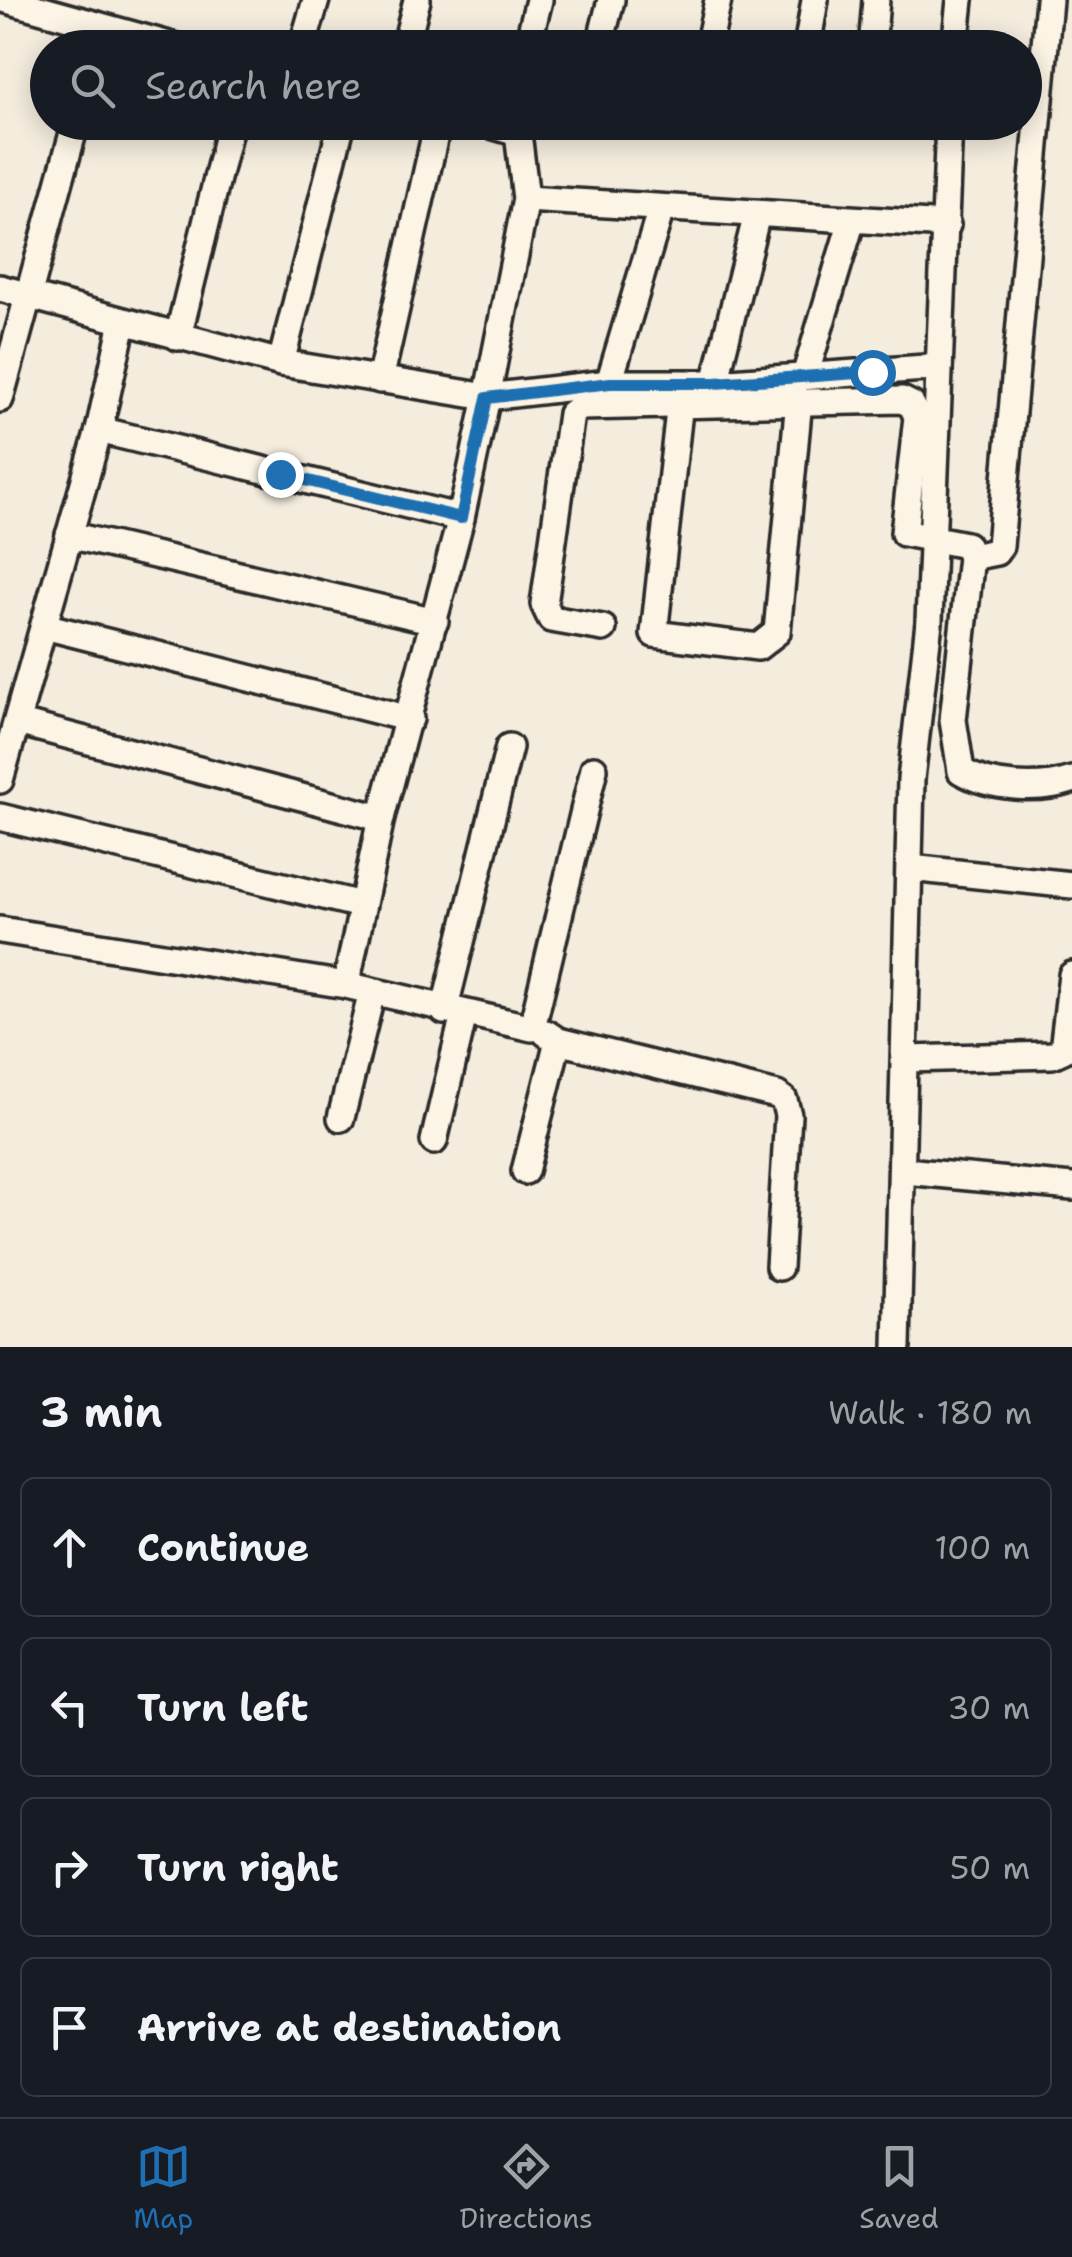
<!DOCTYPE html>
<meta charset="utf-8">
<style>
body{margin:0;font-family:"Shantell Sans",sans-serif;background:#242831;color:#f1f3f6}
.stop{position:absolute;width:30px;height:30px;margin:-22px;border:8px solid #1f6fb2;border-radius:50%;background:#fff}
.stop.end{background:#1f6fb2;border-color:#fff;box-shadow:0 2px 10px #0008}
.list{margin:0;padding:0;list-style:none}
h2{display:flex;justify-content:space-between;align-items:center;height:130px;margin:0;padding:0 40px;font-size:42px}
h2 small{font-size:32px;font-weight:400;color:#9ea1a6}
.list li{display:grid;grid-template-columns:65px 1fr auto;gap:30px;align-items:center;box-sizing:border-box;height:140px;margin:0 20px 20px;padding:0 20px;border:2px solid #363941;border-radius:15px}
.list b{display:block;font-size:38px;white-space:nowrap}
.list em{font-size:32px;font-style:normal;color:#9ea1a6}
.icon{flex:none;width:55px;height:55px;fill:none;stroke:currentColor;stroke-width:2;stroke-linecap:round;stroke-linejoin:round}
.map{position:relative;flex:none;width:1072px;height:1347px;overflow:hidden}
.search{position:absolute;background:#171b24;box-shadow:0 5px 25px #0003;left:30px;right:30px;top:30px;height:110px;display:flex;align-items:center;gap:25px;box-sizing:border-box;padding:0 35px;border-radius:55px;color:#9ea1a6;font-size:38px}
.sheet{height:770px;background:#171b24}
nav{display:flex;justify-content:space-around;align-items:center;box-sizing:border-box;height:140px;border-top:2px solid #363941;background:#171b24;font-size:28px;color:#9ea1a6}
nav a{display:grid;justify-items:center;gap:5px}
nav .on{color:#1f6fb2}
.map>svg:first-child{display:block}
</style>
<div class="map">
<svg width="1072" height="1347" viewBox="0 0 1072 1347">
<rect width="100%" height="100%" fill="#f4edde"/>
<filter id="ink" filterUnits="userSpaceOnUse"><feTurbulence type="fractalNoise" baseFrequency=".01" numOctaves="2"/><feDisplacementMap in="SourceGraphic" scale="20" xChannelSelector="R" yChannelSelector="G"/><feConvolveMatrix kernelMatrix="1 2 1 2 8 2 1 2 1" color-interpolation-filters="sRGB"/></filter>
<g filter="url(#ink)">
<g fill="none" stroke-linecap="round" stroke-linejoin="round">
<defs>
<g id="street">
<polyline points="7,0 180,48"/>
<polyline points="302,48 316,0"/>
<polyline points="405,48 417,0"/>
<polyline points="527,48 539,0"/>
<polyline points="599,48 611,0"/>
<polyline points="708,48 718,0"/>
<polyline points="807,48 815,0"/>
<polyline points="872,48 876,0"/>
<polyline points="955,48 960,0"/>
<polyline points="480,122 518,133 524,122"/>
<polyline points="920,122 948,128"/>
<polyline points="526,199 947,225"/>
<polyline points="0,288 281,363 487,397 609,383 715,383 939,367"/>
<polyline points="178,337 231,122"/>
<polyline points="281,363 342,122"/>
<polyline points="805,376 852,220"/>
<polyline points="380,380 438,122"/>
<polyline points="609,383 661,209"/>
<polyline points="715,383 757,214"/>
<polyline points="0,399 76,122"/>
<polyline points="680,402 654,634 758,647 777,632 799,400"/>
<polyline points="99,430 461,518"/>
<polyline points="69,535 435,621"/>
<polyline points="971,557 996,552 1000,546 1049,0"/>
<polyline points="44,626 410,719"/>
<path d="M 603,628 L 551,619 L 544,604 L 571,414 L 580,407 L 902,400 L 912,405 L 917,417 L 904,533 L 966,545 L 971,557 L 953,720 L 961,771 C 990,788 1039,791 1072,780"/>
<polyline points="17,722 381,818"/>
<polyline points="0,780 99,430 123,322"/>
<polyline points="0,817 361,905"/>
<polyline points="910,868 1072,885"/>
<polyline points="0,930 346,985 532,1028 594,769"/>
<polyline points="346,985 381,818 461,518 487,397 526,199 518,133"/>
<polyline points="444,1011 509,747"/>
<polyline points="558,1041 777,1095 784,1100 788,1115 779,1267"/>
<polyline points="907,1059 1052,1055 1063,1050 1072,975"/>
<polyline points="341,1118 372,992"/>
<polyline points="434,1141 464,1014"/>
<polyline points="525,1171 558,1041 546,1033"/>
<polyline points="905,1171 1072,1187"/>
<polyline points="897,1347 911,779 929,622 949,122"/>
</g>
</defs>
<!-- street casing -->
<use href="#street" stroke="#2b2b2b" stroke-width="32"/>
<!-- street -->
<use href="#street" stroke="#fcf5e5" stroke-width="25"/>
</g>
</g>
<g fill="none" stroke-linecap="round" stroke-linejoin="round" filter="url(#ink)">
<!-- route -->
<polyline stroke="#1f6fb2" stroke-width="12" points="280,474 461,518 487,398 610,383 715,383 872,372"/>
</g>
</svg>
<div class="stop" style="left:872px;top:372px"></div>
<div class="stop end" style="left:280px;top:474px"></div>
<div class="search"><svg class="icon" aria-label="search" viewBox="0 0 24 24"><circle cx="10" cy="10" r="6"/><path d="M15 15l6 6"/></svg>Search here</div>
</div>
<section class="sheet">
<h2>3 min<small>Walk · 180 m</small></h2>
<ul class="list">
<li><svg class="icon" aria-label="ahead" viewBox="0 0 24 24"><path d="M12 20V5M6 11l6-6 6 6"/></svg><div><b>Continue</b></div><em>100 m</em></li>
<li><svg class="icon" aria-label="left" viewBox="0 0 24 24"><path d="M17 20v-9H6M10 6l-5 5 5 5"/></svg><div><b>Turn left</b></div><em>30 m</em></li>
<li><svg class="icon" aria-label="right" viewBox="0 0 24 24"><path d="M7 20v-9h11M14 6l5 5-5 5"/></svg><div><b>Turn right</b></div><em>50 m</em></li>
<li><svg class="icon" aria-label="arrive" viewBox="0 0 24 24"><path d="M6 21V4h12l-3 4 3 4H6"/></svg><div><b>Arrive at destination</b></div></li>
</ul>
</section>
<nav>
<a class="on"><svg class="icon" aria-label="map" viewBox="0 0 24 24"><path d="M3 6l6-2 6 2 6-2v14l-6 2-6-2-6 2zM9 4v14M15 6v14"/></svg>Map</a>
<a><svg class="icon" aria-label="directions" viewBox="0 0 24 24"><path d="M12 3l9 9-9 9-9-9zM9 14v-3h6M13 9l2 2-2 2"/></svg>Directions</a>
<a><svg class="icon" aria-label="saved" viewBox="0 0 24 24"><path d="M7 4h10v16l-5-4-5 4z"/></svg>Saved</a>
</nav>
